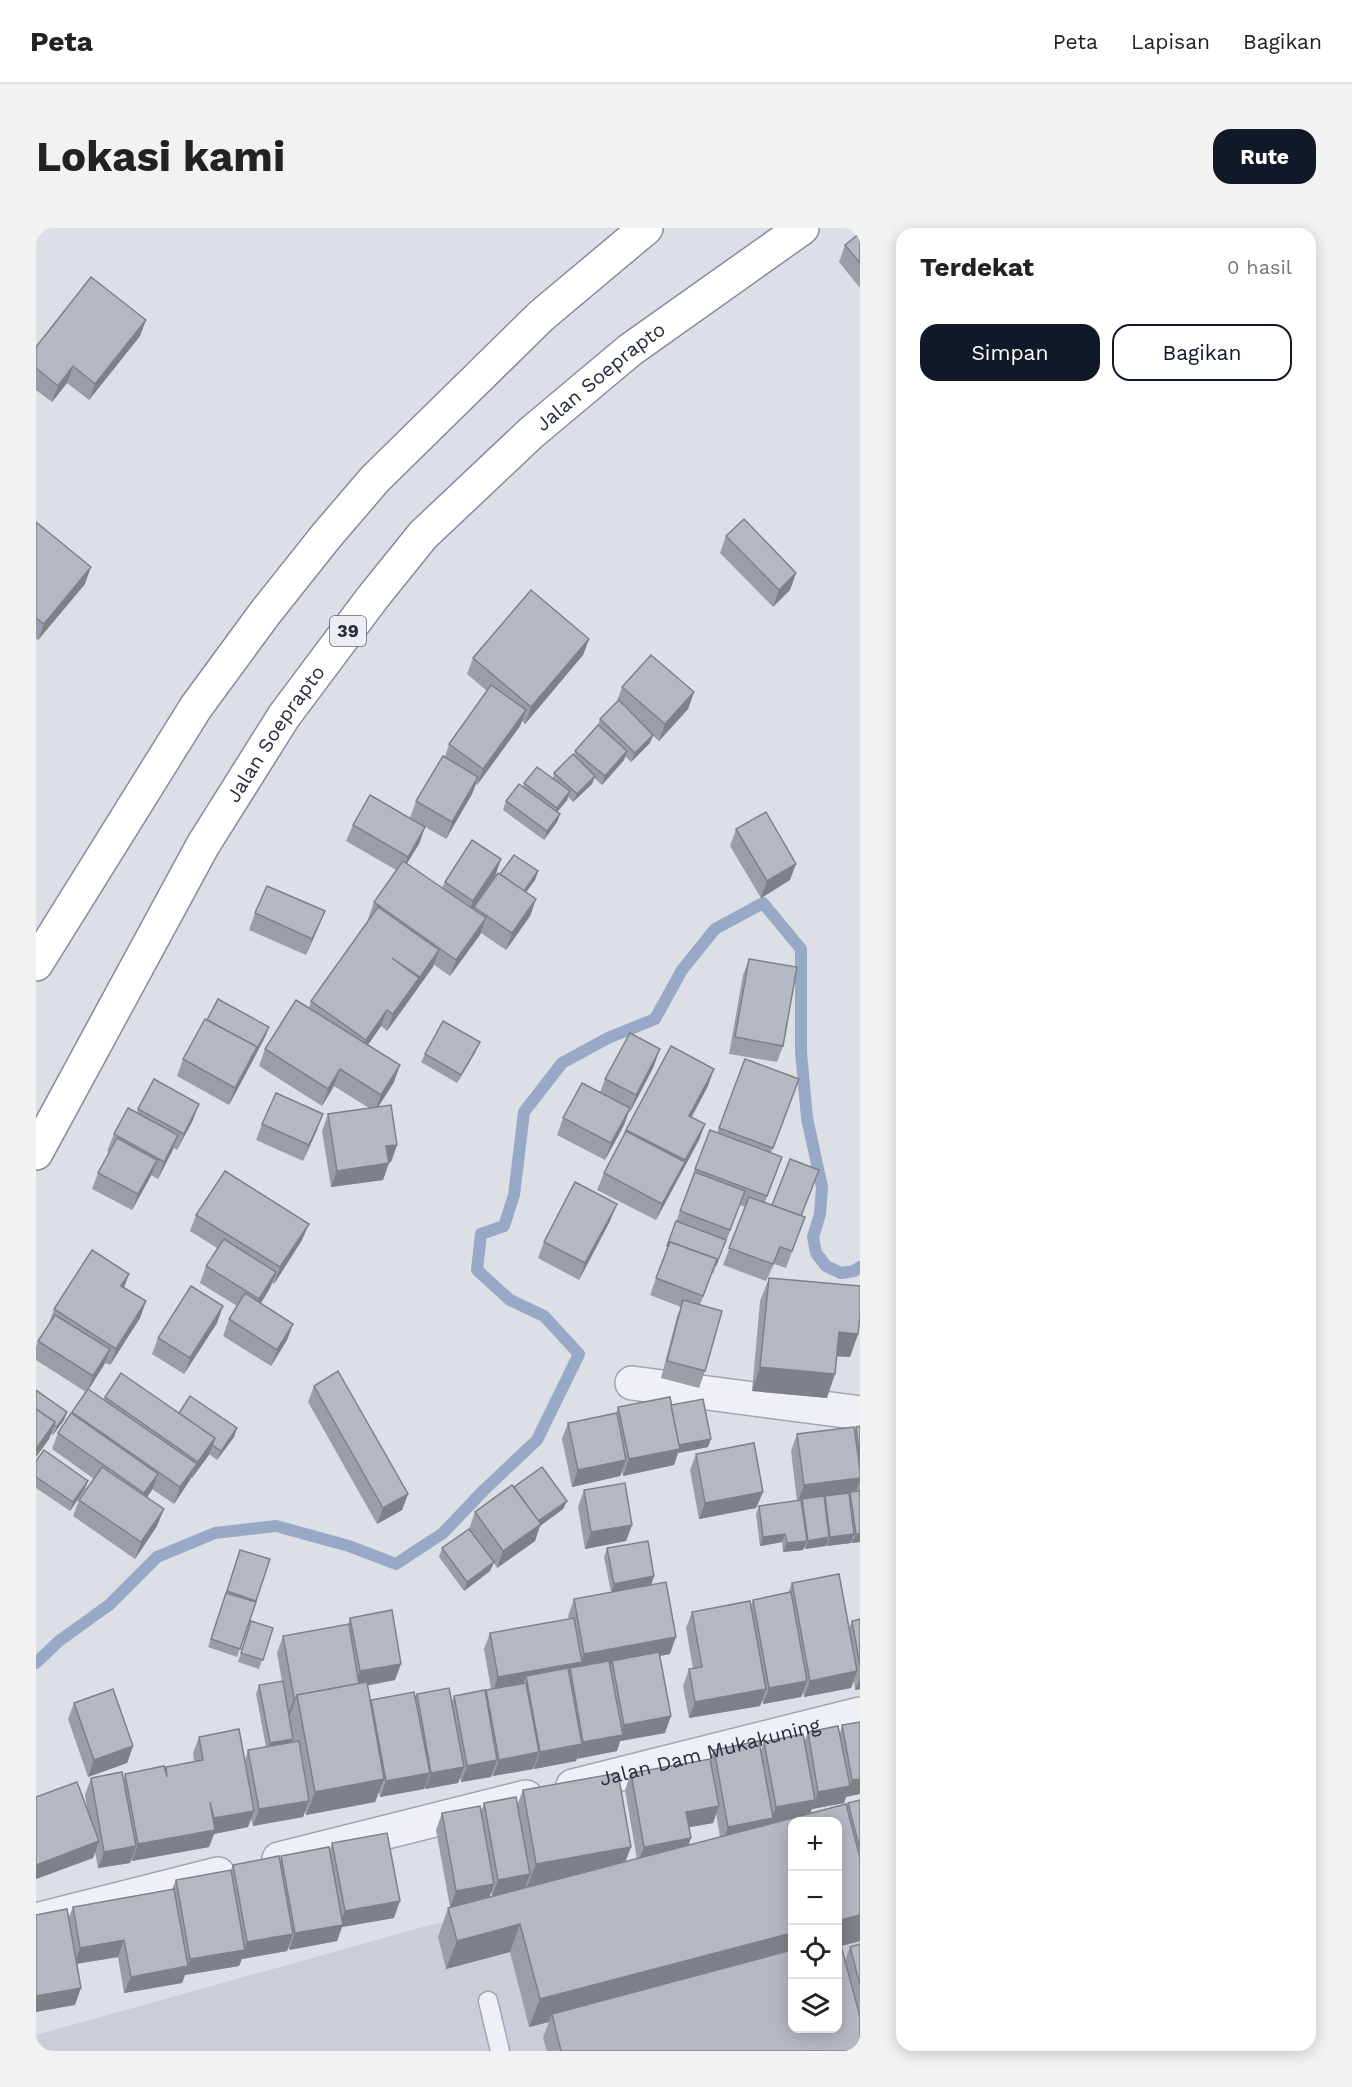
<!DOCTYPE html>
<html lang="id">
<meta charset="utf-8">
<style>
body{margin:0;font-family:"Work Sans",sans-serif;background:#f2f2f2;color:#222}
.controls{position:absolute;right:18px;bottom:18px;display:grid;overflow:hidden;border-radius:12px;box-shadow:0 3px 15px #0003}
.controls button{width:54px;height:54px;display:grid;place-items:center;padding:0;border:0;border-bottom:2px solid #e0e0e0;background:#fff;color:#222;font:30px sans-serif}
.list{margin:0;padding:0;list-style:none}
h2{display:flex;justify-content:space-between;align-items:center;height:78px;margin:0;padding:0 24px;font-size:26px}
h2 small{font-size:20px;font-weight:400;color:#767676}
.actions{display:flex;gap:12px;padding:18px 24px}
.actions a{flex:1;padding:14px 0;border:2px solid #111827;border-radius:18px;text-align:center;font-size:21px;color:#111827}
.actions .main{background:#111827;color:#fff}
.icon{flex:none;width:33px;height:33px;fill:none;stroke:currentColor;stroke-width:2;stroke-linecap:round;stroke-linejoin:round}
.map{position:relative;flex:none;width:824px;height:1823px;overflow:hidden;border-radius:18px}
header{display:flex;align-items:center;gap:36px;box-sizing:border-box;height:84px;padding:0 30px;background:#fff;border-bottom:2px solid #e0e0e0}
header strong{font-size:28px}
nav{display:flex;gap:33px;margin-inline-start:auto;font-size:21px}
.intro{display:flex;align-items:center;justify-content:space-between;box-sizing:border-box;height:144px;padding:0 36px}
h1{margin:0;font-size:42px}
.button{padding:15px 27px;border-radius:18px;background:#111827;color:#fff;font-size:21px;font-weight:700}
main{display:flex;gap:36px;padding:0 36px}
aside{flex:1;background:#fff;border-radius:18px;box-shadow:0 3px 15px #0003}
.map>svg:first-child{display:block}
</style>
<header>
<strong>Peta</strong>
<nav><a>Peta</a><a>Lapisan</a><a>Bagikan</a></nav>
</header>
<div class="intro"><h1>Lokasi kami</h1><a class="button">Rute</a></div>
<main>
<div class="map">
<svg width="824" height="1823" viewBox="0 0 824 1823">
<rect width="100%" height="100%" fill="#dddfe6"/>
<!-- built -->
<polygon fill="#cbced8" points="824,1591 824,1823 0,1823 0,1807 387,1699 756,1607 756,1800 802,1800 802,1596"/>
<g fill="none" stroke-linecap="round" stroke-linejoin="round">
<!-- stream -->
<polyline stroke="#98a8c7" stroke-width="12" points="0,1435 23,1413 73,1377 121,1329 179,1305 240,1298 313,1318 360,1336 407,1305 448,1262 501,1212 543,1126 508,1088 474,1072 441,1042 445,1006 468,998 478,967 488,884 526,835 572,810 619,791 646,742 679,701 727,675 765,721 765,824 771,890 786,959 784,986 777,1009 780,1025 790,1038 805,1045 818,1043 824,1039"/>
<defs>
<polyline id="service" points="452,1773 464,1823"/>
<g id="minor">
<polyline points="596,1155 824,1185"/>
<path id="s1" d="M 537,1558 L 824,1486"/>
<polyline points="243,1631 490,1569"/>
<polyline points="0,1692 182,1646"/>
</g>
<g id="trunk">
<polyline points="0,736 160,479 229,385 291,307 339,251 505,88 610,0"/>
<path id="s2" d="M 0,925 L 167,617 L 248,488 L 337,369 L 387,307 L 495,205 L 594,122 L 766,0"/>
</g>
</defs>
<!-- service casing -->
<use href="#service" stroke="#a2a6b0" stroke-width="21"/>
<!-- minor casing -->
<use href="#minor" stroke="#a2a6b0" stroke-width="36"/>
<!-- trunk casing -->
<use href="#trunk" stroke="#848b9d" stroke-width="36"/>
<!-- service -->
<use href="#service" stroke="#eff0f5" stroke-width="18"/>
<!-- minor -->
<use href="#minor" stroke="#eff0f5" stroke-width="33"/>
<!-- trunk -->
<use href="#trunk" stroke="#fff" stroke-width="33"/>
</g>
<!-- wall -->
<g fill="#9b9ea8" fill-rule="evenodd">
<polygon points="824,5 824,60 803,34 809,17"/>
<polygon points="104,108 53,172 31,155 16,174 0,162 0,119"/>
<polygon points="0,294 49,356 2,412 0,411"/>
<polygon points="690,308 760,345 754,362 737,379 684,325"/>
<polygon points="553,411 547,427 489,496 486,493 484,498 441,557 440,556 436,566 410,611 374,590 380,573 409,529 413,516 451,463 431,446 437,430"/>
<polygon points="586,459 658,464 652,481 623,513 617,508 614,515 595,534 589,528 588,532 566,557 558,550 556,556 537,574 532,569 531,572 521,584 524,586 521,594 508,612 467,582 470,573 487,559 488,555 517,550 518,545 538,527 539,523 562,497 564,491 581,473"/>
<polygon points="317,597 389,599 383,616 371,635 406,660 409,654 465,631 459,648 440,677 464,646 502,643 499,652 490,664 500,671 494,688 470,722 445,705 414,748 397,736 377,767 351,803 345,798 332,817 358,854 342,879 361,917 355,934 353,934 347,952 295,959 286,903 292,886 333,880 298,858 286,878 223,838 229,821 273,780 275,773 333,691 332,691 338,674 360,642 310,613"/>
<polygon points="700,601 754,652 725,670 694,618"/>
<polygon points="289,683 282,700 270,727 213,702 219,685"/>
<polygon points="713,731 747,818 741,834 693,826 707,747"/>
<polygon points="171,792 230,807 193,877 141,848 147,831"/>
<polygon points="635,818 672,858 656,889 669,896 663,912 620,992 561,962 568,945"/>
<polygon points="440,823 421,855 385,834 389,826"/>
<polygon points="709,831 763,851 735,925 746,929 729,974 769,989 750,1040 738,1036 730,1053 687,1037 709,979 704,977 688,1019 687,1019 677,1046 676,1045 664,1077 669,1143 663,1160 625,1150 641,1088 645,1079 614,1067 659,941 681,905"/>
<polygon points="618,838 594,884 593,883 588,897 569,932 521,907 527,890 564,865 569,851"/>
<polygon points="102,881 157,892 141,922 138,920 122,951 115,947 96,982 56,961 62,945 73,924 71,923 78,906 101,884"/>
<polygon points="226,896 281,902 267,933 220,912"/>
<polygon points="160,987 266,1012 238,1056 236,1055 234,1060 225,1075 257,1096 251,1112 235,1138 187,1108 193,1091 201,1078 164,1055 170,1038 181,1020 154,1003"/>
<polygon points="574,993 543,1052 502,1030 508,1014"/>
<polygon points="93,1046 88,1059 110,1073 104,1090 74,1137 69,1135 53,1161 68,1171 69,1169 143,1185 201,1200 198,1209 181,1232 173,1226 156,1250 155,1250 138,1276 116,1261 111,1270 121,1298 99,1331 37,1288 43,1272 58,1251 16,1221 22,1205 50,1164 0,1132 0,1119 2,1113 12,1098 18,1081"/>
<polygon points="733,1050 822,1106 814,1129 801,1128 791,1170 716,1163 724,1073"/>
<polygon points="187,1078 181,1095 148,1146 116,1126 122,1110"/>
<polygon points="278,1158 372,1266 366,1282 341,1296 272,1174"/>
<polygon points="0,1162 31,1184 28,1192 17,1207 15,1206 13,1211 0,1229"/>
<polygon points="635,1177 672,1219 642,1225 638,1237 587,1248 586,1244 584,1248 536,1259 526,1211 532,1195 580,1185 582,1179"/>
<polygon points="824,1198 824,1314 816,1315 816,1312 815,1315 791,1318 791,1315 790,1318 769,1321 768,1319 767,1322 747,1324 746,1314 724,1318 720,1286 723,1278 761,1273 755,1223 761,1206 819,1203 820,1199"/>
<polygon points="660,1226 727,1264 720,1280 663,1291 654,1242"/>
<polygon points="0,1233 49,1261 34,1283 0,1260"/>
<polygon points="478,1259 531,1273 527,1281 504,1298 499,1313 461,1340 458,1335 454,1343 428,1363 403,1329 406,1320 433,1301 439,1284"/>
<polygon points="548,1262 596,1297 590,1313 549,1321 542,1279"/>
<polygon points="571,1320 618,1348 615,1357 634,1426 624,1428 629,1505 584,1513 581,1523 541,1530 540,1533 498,1541 498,1538 497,1541 457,1548 456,1546 455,1549 425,1554 424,1550 422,1555 389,1561 388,1559 388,1561 344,1569 343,1564 339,1574 270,1587 269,1583 267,1589 217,1598 215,1591 212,1599 178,1606 173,1619 96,1633 95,1631 94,1635 62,1640 59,1624 57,1630 0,1651 0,1569 52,1586 49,1567 55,1550 88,1550 89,1546 129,1541 130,1539 158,1533 157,1525 163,1509 209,1532 212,1522 230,1519 220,1466 223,1457 246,1453 241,1425 247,1408 312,1396 314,1390 359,1452 331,1458 334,1474 335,1472 379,1469 381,1466 416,1473 418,1468 449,1464 450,1462 455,1461 448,1421 454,1405 533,1391 532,1388 538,1371 575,1364 568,1329"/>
<polygon points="204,1322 234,1331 201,1429 172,1419"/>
<polygon points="756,1355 813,1400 816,1393 824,1391 824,1461 819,1462 818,1453 815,1460 768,1469 767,1465 765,1469 727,1476 726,1473 724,1478 653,1490 647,1458 653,1441 657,1441 650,1400 656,1384 715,1378 717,1372 752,1365"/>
<polygon points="215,1393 237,1400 223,1441 202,1434"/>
<polygon points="38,1475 97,1518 91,1535 52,1549 32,1491"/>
<path d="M 824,1494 L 824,1566 L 810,1568 L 808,1575 L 776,1581 L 776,1580 L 774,1586 L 810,1579 L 812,1575 L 824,1572 L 824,1713 L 805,1718 L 809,1733 L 814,1719 L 824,1716 L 824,1823 L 511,1823 L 507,1810 L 513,1794 L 493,1799 L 474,1724 L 410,1741 L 402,1709 L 412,1680 L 423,1678 L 414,1679 L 400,1602 L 406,1585 L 445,1583 L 448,1575 L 481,1577 L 487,1562 L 595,1619 L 589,1634 L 601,1631 L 589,1562 L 595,1545 L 674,1531 L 678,1522 L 725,1522 L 728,1514 L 768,1514 L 772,1504 L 804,1505 L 806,1497 ZM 680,1585 L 684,1609 L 652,1617 L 653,1599 L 677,1595 ZM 455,1664 L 456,1668 L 466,1666 L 453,1670 Z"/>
<polygon points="296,1615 358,1690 306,1699 301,1713 253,1722 253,1718 251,1723 206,1731 203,1738 149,1747 146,1755 88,1765 82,1729 41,1736 39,1777 32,1691 37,1679 136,1661 140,1652 195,1642 197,1637 244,1633 245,1628 294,1622"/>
</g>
<!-- shaded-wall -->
<g fill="#7e8188">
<polygon points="110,92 104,108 53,172 59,156"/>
<polygon points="37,138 31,155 16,174 22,158"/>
<polygon points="55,339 49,356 2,412 8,396"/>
<polygon points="760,345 754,362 737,379 743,362"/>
<polygon points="553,411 547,427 489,496 495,479"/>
<polygon points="658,464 652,481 623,513 629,496"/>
<polygon points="490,482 484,498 441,557 447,541"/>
<polygon points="617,507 614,515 595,534 599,525"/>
<polygon points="591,523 588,532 566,557 569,548"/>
<polygon points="559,548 556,556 537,574 541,566"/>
<polygon points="442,549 436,566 410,611 416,594"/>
<polygon points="534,563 531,572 518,588 521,580"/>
<polygon points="524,586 521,594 508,612 511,603"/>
<polygon points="389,599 383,616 365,645 372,629"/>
<polygon points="465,631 459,648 431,689 437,673"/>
<polygon points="760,636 754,652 725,670 731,653"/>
<polygon points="502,643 499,652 482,675 485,666"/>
<polygon points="500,671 494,688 470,722 476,705"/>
<polygon points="289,683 282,700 270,727 276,711"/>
<polygon points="450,690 444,707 414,748 420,732"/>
<polygon points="403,722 397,739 351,803 357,786"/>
<polygon points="351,782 345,798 324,828 330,812"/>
<polygon points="233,799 230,807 215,836 193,877 199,860"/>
<polygon points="444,814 440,823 421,855 425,847"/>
<polygon points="624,821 618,838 594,884 600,867"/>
<polygon points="364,837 358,854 339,884 345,867"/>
<polygon points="304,841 298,858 286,878 292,861"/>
<polygon points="678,841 672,858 647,904 653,888"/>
<polygon points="163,876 157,892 141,922 148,906"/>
<polygon points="594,880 588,897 569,932 575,915"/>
<polygon points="287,886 281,902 267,933 273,917"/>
<polygon points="669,896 663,912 620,992 626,976"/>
<polygon points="142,907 136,923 122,951 128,934"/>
<polygon points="361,917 355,934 344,935 350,918"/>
<polygon points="121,932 115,948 96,982 102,966"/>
<polygon points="353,935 347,952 295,959 301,943"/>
<polygon points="581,976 574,993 543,1052 549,1035"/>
<polygon points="273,996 266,1012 238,1056 244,1039"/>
<polygon points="240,1044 234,1060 217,1088 223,1071"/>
<polygon points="93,1046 87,1062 85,1058"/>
<polygon points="110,1073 104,1090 74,1137 80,1121"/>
<polygon points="187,1078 181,1095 148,1146 154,1130"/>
<polygon points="257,1096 251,1112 235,1138 241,1122"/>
<polygon points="803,1104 822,1106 814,1129 795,1128"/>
<polygon points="74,1121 68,1137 51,1164 57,1148"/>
<polygon points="724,1139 799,1146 791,1170 716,1163"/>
<polygon points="31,1184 28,1192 17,1207 21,1199"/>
<polygon points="19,1194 13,1211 0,1229 0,1221"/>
<polygon points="201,1200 198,1209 181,1232 185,1223"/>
<polygon points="179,1210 173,1227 156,1250 162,1234"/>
<polygon points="675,1211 672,1219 642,1225 638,1237 587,1248 593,1231 642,1217"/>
<polygon points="590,1232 584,1248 536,1259 542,1242"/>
<polygon points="161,1236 154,1252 138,1276 144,1259"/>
<polygon points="122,1246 116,1262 102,1282 108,1265"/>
<polygon points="824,1250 824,1253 819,1266 814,1264 813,1267 790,1270 789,1268 788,1271 766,1271 765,1274 762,1274 768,1257"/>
<polygon points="52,1253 49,1261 34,1283 37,1274"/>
<polygon points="727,1264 720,1280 663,1291 669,1275"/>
<polygon points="372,1266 366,1282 341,1296 347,1280"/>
<polygon points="531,1273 527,1281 504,1298 499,1313 461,1340 467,1323 501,1294"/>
<polygon points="128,1281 121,1298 99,1331 105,1314"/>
<polygon points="596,1297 590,1313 549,1321 555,1304"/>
<polygon points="749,1306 746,1314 724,1318 727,1309"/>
<polygon points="818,1306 815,1315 791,1318 794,1309"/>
<polygon points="820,1306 824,1306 824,1314 816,1315"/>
<polygon points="793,1309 790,1318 769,1321 772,1313"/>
<polygon points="771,1313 767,1322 747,1324 751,1315"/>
<polygon points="458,1334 454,1343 428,1363 431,1354"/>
<polygon points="618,1348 615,1357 575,1365 578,1356"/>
<polygon points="640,1409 634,1426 577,1436 576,1433 575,1436 543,1442 534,1440 529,1452 490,1448 486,1460 456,1466 462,1449 545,1434 548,1426"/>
<polygon points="365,1436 359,1452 318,1459 324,1443"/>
<polygon points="821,1443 815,1460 768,1469 774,1453"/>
<polygon points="824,1450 824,1461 819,1462"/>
<polygon points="771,1453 765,1469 727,1476 733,1460"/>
<polygon points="730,1461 724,1478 653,1490 659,1474"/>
<polygon points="258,1470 260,1470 254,1487 252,1487"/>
<polygon points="635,1488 629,1505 584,1513 581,1523 541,1531 547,1514 584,1507 588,1497"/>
<polygon points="257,1511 254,1520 231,1524 234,1515"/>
<polygon points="546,1516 540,1533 498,1541 504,1524"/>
<polygon points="97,1518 91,1535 52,1549 58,1532"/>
<polygon points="503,1524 497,1541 457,1548 463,1532"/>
<polygon points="461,1532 455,1549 425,1554 431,1538"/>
<polygon points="428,1539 422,1555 389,1561 395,1545"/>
<polygon points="394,1545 388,1561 344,1569 350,1553"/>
<polygon points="348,1551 339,1574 270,1587 279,1564"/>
<polygon points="824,1551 824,1566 810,1569 816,1552"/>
<polygon points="814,1558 808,1575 776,1581 782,1564"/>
<polygon points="779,1572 773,1589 686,1615 692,1599 735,1591 740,1579"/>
<polygon points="273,1573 267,1589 217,1598 223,1581"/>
<polygon points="683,1578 677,1595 644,1601 650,1584"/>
<polygon points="218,1583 212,1599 178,1606 173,1619 96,1633 102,1616 173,1603 178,1590"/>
<polygon points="655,1610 649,1627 602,1635 608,1619"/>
<polygon points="63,1613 57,1630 0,1651 0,1637"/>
<polygon points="100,1618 94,1635 62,1640 68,1624"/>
<polygon points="595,1619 586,1642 491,1659 500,1636"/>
<polygon points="494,1646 488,1662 456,1668 462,1652"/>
<polygon points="458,1656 452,1673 414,1679 420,1663"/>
<polygon points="364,1673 358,1690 306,1699 301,1713 253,1722 259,1705 303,1697 309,1683"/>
<polygon points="824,1687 824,1713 801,1719 801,1693"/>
<polygon points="484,1696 474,1724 410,1741 421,1713"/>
<polygon points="756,1705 756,1730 516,1786 513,1794 493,1799 504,1771"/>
<polygon points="257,1706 251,1723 206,1731 203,1738 149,1747 146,1755 88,1765 95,1749 151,1739 154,1731 208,1722 211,1714"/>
<polygon points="88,1712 82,1729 38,1736 44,1720"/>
<polygon points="45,1760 39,1777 0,1784 0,1768"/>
</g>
<!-- building -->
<g fill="#b4b8c3" stroke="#7e8188" stroke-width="1.5">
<polygon points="824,5 824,35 809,17"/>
<polygon points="55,49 110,92 59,156 37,138 22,158 0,140 0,119"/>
<polygon points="708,291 760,345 743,362 690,308"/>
<polygon points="0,294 55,339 8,396 0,390"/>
<polygon points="495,362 553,411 495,479 437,430"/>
<polygon points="615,427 658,464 629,496 586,459"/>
<polygon points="455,457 490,482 447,541 413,516"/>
<polygon points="583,472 617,507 599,525 564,491"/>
<polygon points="562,497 591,523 569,548 539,523"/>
<polygon points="537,526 559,548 541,566 518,545"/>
<polygon points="407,528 442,549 416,594 380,573"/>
<polygon points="501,539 534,563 521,580 488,555"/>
<polygon points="483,556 524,586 511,603 470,573"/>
<polygon points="334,567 389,599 372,629 317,597"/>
<polygon points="730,584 760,636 731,653 700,601"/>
<polygon points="436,612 465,631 437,673 409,654"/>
<polygon points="478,627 502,643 488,663 464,646"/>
<polygon points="367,633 450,690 420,732 338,674"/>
<polygon points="462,645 500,671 476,705 438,679"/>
<polygon points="231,658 289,683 276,711 219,685"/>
<polygon points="342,679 403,722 384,749 356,730 383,750 357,786 351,782 330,812 275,773"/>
<polygon points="713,731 761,739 747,818 699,809"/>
<polygon points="182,771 233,799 220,822 221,819 171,792"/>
<polygon points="260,772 364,837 345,867 304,841 292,861 229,821"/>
<polygon points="169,791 221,819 199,860 147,831"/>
<polygon points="407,793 444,814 425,847 389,826"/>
<polygon points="594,805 624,821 600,867 569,851"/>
<polygon points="635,818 678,841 653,888 669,896 649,932 590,902"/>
<polygon points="709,831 763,851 737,920 683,900"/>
<polygon points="118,851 163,876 148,906 102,881"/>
<polygon points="546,855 594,880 575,915 527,890"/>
<polygon points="240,865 287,886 273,917 226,896"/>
<polygon points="355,877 361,917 350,918 353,935 301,943 292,886"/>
<polygon points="92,880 142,907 128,934 78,906"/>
<polygon points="674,902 746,929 731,968 659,941"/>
<polygon points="590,903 649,934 626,976 568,945"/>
<polygon points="81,910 121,932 102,966 62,945"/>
<polygon points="754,931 783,942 765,988 736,977"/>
<polygon points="189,943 273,996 244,1039 160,987"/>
<polygon points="659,944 709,963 694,1002 644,983"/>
<polygon points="539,954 581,976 549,1035 508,1014"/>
<polygon points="713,969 769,989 756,1023 744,1019 737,1036 693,1020"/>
<polygon points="640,993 690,1012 680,1037 679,1036 681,1031 634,1014 632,1018 631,1018"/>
<polygon points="188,1011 240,1044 223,1071 170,1038"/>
<polygon points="634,1014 681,1031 667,1068 620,1050"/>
<polygon points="56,1022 93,1046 85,1058 110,1073 80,1121 18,1081"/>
<polygon points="733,1050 824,1058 824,1089 822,1106 803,1104 799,1146 724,1139"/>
<polygon points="155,1058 187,1078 154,1130 122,1110"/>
<polygon points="209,1065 257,1096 241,1122 193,1091"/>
<polygon points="647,1072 686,1083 669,1143 631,1133"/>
<polygon points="19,1087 74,1121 57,1148 2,1113"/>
<polygon points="302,1143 372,1266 347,1280 278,1158"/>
<polygon points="85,1145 179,1210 162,1234 69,1169"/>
<polygon points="52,1161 161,1236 144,1259 36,1184"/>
<polygon points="0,1162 31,1184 21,1199 18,1197 19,1194 0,1181"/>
<polygon points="154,1168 201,1200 185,1223 176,1217 179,1210 143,1185"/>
<polygon points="634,1169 644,1221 593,1231 582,1179"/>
<polygon points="667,1171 675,1211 643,1217 635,1177"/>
<polygon points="0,1181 19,1194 0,1221"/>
<polygon points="35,1185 122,1246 108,1265 22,1205"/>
<polygon points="581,1185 590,1232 542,1242 532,1195"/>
<polygon points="824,1198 824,1231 820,1199"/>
<polygon points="818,1199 824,1242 824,1250 768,1257 761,1206"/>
<polygon points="718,1215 727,1264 669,1275 660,1226"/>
<polygon points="8,1222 52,1253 37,1274 0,1249 0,1233"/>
<polygon points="66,1239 128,1281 105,1314 43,1272"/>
<polygon points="506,1239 531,1273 502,1293 478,1259"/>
<polygon points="589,1255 596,1297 555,1304 548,1262"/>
<polygon points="476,1257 505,1296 467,1323 439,1284"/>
<polygon points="824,1263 824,1306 820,1306 814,1264"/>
<polygon points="813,1265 818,1306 794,1309 789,1268"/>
<polygon points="788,1268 793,1309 772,1313 766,1271"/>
<polygon points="765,1272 771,1313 751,1315 749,1306 727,1309 723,1278"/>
<polygon points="433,1301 458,1334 431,1354 406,1320"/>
<polygon points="612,1313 618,1348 578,1356 571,1320"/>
<polygon points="204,1322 234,1331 220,1373 191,1363"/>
<polygon points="803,1346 821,1443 774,1453 756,1355"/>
<polygon points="630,1354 640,1409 548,1426 538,1371"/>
<polygon points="755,1364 771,1453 733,1460 717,1372"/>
<polygon points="190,1365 220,1374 204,1421 175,1411"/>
<polygon points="714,1373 730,1461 659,1474 653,1441 666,1439 656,1384"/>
<polygon points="356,1382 365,1436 324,1443 314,1390"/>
<polygon points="538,1390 546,1434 462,1449 454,1405"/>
<polygon points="824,1391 824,1438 816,1393"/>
<polygon points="215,1393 237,1400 227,1432 205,1425"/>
<polygon points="313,1396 323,1456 261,1467 260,1470 258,1470 247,1408"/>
<polygon points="623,1424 635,1488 588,1497 576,1433"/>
<polygon points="573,1433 587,1507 547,1514 534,1440"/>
<polygon points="532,1440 546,1516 504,1524 490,1448"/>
<polygon points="247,1453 257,1511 234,1515 223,1457"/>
<polygon points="331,1454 348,1551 279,1564 261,1467"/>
<polygon points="490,1455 503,1524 463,1532 450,1462"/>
<polygon points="413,1460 428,1539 395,1545 381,1466"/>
<polygon points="77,1461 97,1518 58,1532 38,1475"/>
<polygon points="449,1462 461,1532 431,1538 418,1468"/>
<polygon points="378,1464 394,1545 350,1553 335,1472"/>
<polygon points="824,1494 824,1551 816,1552 806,1497"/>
<polygon points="802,1498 814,1558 782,1564 772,1504"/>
<polygon points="203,1501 218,1583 178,1590 174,1574 179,1602 102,1616 89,1546 128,1538 131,1549 130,1539 167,1532 163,1509"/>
<polygon points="767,1506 779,1572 740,1579 728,1514"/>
<polygon points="263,1513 273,1573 223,1581 212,1522"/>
<polygon points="723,1513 737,1590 692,1599 678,1522"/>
<polygon points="674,1531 683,1578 650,1584 655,1610 608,1619 595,1545"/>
<polygon points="86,1544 100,1618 68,1624 55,1550"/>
<polygon points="582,1545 595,1619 500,1636 487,1562"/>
<polygon points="41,1554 63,1613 0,1637 0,1569"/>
<polygon points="480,1569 494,1646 462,1652 448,1575"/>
<polygon points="824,1572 824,1621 812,1575"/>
<polygon points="810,1576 824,1630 824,1687 801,1693 801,1593 756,1593 756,1705 504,1771 484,1696 421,1713 412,1680"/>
<polygon points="444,1578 458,1656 420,1663 406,1585"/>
<polygon points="351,1605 364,1673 309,1683 296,1615"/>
<polygon points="293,1619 307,1697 259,1705 245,1628"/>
<polygon points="243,1628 257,1706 211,1714 197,1637"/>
<polygon points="195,1642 209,1722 154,1731 140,1652"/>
<polygon points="138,1661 152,1738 95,1749 88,1712 44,1720 37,1679"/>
<polygon points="31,1681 45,1760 0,1768 0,1687"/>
<polygon points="801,1710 803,1710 824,1789 824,1823 525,1823 516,1786 756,1722 756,1800 801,1800"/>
<polygon points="824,1716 824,1757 814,1719"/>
</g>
<g text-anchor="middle" stroke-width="5" stroke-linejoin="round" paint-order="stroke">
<!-- shield labels -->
<rect fill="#eceef4" stroke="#616674" stroke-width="1.5" x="294" y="388" width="36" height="30" rx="4.5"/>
<g font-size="18" font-weight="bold" fill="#262c3d">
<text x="312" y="409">39</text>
</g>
<!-- street labels -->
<g font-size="20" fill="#262c3d" stroke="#eceef4">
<text dy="7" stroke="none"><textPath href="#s2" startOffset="969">Jalan Soeprapto</textPath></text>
<text dy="7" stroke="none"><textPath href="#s2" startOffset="483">Jalan Soeprapto</textPath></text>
<text dy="7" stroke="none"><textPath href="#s1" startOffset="141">Jalan Dam Mukakuning</textPath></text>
</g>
</g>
</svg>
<div class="controls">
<button>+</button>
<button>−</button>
<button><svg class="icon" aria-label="locate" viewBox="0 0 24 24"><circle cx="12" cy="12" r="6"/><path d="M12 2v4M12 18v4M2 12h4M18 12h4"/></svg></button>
<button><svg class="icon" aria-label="layers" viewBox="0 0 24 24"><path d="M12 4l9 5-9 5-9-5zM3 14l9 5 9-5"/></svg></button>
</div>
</div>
<aside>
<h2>Terdekat<small>0 hasil</small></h2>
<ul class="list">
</ul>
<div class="actions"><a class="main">Simpan</a><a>Bagikan</a></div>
</aside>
</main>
